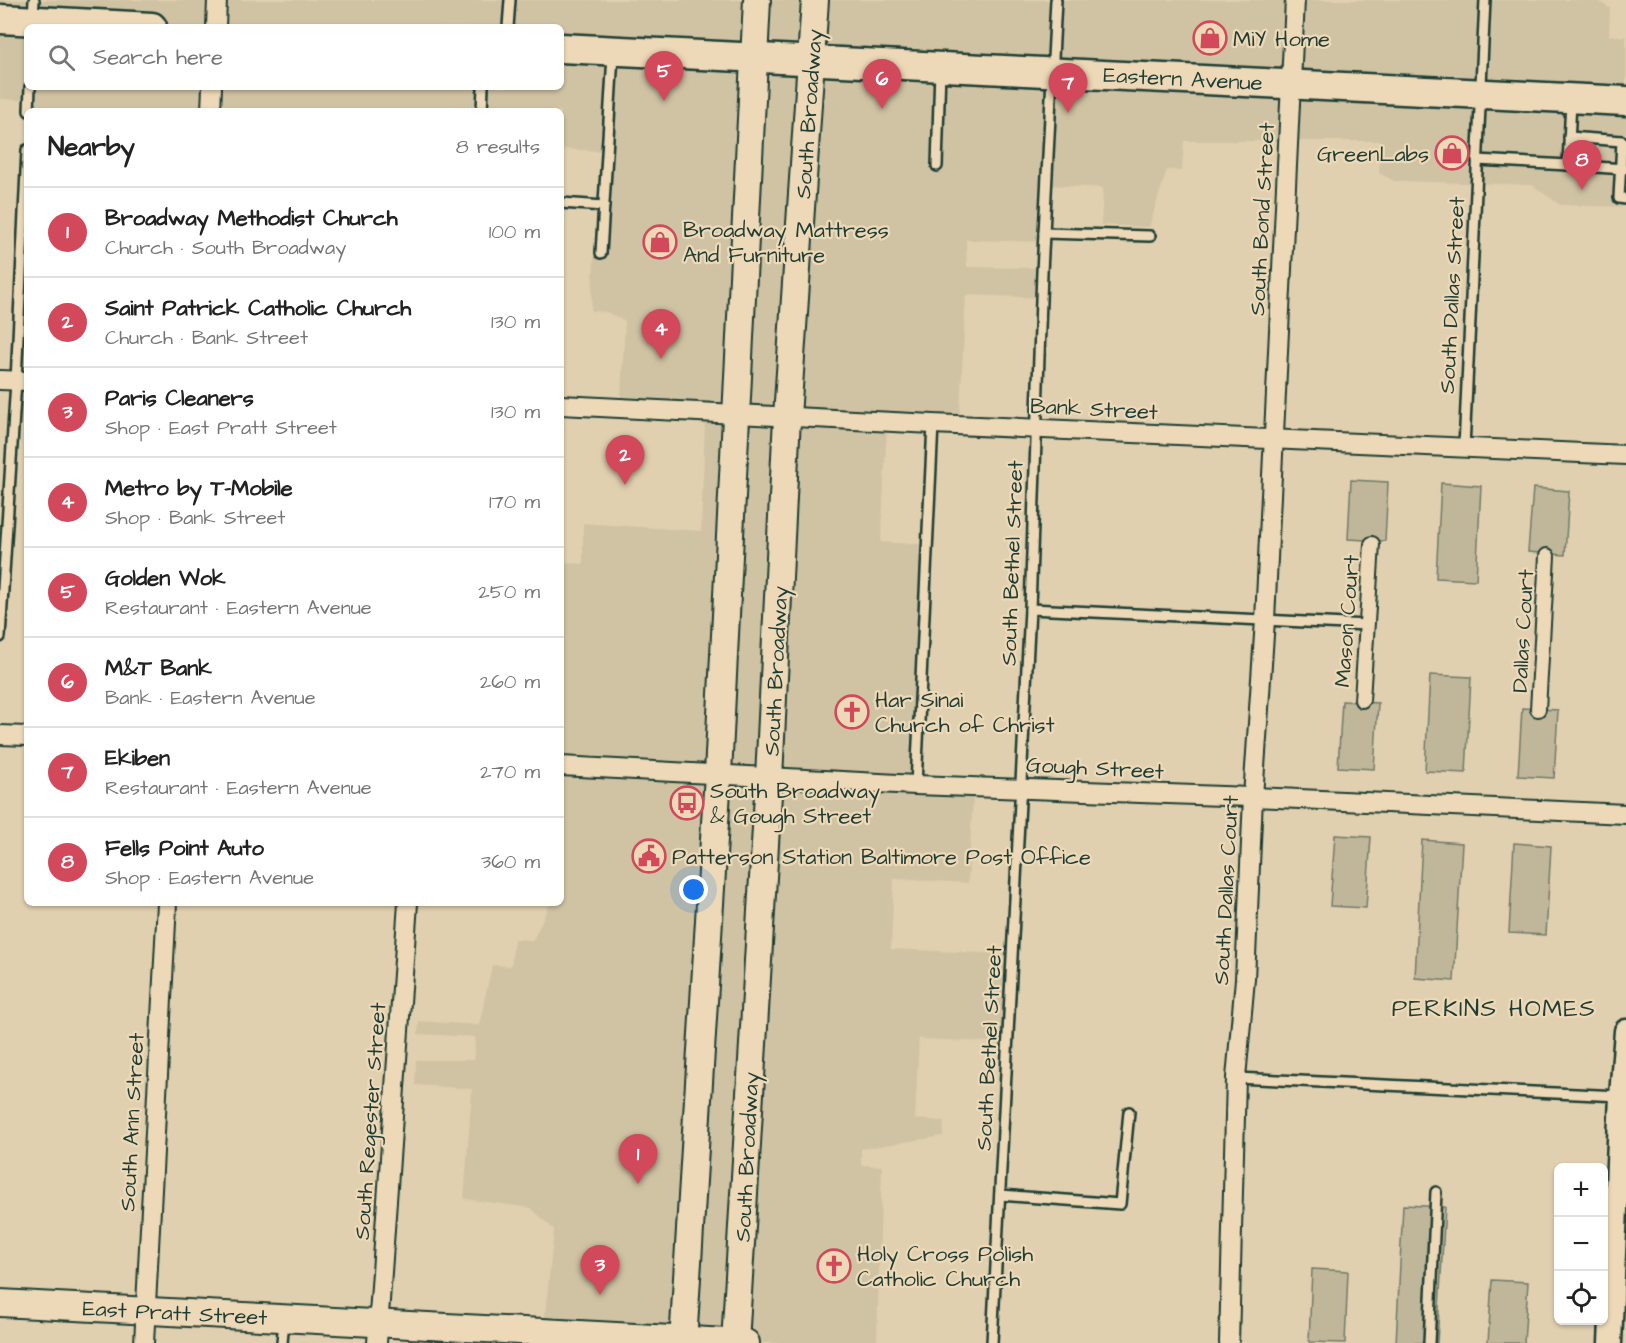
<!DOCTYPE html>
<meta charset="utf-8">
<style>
body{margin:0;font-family:"Architects Daughter",sans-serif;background:#f2f2f2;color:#222}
.controls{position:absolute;right:18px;bottom:18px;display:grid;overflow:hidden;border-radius:9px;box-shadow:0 2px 4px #0004}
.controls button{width:54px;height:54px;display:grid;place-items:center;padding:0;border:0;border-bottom:2px solid #e0e0e0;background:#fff;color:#222;font:30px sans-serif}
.you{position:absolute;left:694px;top:890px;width:21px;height:21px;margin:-15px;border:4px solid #fff;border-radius:50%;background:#1a73e8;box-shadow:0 0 0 9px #1a73e833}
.badge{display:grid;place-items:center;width:39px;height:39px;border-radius:50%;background:#d1495b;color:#fff;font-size:20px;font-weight:700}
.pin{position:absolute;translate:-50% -50px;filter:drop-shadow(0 2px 3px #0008)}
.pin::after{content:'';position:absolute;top:32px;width:21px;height:18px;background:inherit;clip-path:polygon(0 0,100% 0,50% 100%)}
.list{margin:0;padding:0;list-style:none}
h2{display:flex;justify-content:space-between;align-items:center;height:78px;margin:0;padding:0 24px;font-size:26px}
h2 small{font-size:20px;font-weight:400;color:#767676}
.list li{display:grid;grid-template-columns:39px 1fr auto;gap:18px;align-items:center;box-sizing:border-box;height:90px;padding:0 24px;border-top:2px solid #e0e0e0}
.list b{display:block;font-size:22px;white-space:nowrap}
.list p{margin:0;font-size:20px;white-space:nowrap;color:#767676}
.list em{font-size:20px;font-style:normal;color:#767676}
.icon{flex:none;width:33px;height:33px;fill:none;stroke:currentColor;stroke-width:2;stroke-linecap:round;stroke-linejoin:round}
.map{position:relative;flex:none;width:1626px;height:1343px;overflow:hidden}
.search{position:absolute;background:#fff;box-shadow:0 2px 4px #0004;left:24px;top:24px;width:540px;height:66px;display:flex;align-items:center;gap:15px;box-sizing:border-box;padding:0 21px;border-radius:9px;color:#767676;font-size:22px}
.panel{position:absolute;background:#fff;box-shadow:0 2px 4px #0004;left:24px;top:108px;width:540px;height:798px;border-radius:9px}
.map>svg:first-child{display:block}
</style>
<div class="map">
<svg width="1626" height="1343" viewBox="0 0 1626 1343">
<rect width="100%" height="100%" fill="#e1d0af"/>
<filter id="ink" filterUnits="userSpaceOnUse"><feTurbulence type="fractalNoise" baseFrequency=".0167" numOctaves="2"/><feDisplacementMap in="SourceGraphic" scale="12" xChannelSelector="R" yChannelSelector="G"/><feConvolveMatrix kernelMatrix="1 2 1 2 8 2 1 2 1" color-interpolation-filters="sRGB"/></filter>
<g filter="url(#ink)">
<!-- built -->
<path fill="#d0c3a4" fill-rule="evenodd" d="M 0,0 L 1596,0 L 1610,8 L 1609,35 L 1626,37 L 1626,207 L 1560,205 L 1532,185 L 1394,181 L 1379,173 L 1380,141 L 1184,141 L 1182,171 L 1167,170 L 1149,227 L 1101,225 L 1103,188 L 1048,185 L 1045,242 L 966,240 L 967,267 L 1044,268 L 1043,298 L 966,295 L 959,430 L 887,427 L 881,542 L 930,545 L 917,778 L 974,781 L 968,883 L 894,879 L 891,949 L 1010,954 L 1006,1043 L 919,1039 L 915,1119 L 944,1121 L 943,1136 L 861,1149 L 861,1165 L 882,1166 L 877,1343 L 542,1343 L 554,1230 L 531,1208 L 464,1199 L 472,1089 L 415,1085 L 416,1060 L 474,1060 L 475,1037 L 418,1034 L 419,1021 L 479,1025 L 492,965 L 511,966 L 514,939 L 533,940 L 550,903 L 561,903 L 561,562 L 583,564 L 583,523 L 701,531 L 705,418 L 620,413 L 625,321 L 606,312 L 591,311 L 600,151 L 561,149 L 561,111 L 31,111 L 31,101 L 0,99 ZM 27,27 L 561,27 L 561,87 L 27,87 Z"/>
<!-- green -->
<g fill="#c0b79b" stroke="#707a68" stroke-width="1.5">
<polygon points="1351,480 1388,482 1385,541 1348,539"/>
<polygon points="1441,483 1481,486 1476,580 1436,578"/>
<polygon points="1533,488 1569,491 1565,555 1528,552"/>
<polygon points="1430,675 1471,677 1466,773 1425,771"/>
<polygon points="1342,701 1378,703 1374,769 1338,767"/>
<polygon points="1522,708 1558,710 1554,778 1518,776"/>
<polygon points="1335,835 1371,837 1366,908 1330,906"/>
<polygon points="1422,840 1462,843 1454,981 1415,978"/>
<polygon points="1514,843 1551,846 1546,935 1509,933"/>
<polygon points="1403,1205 1445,1207 1437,1343 1396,1343"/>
<polygon points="1312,1269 1348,1271 1345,1343 1309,1342"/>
<polygon points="1492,1280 1528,1282 1524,1343 1488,1343"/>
</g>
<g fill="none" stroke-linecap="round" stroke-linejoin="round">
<defs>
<g id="service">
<polyline points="33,19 34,0"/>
<polyline points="508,27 510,0"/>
<polyline points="29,111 30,87"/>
<polyline points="482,111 483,87"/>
<polyline points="1569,137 1622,141 1619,198 1626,199"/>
<polyline points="1477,160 1568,165 1571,101"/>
<polyline points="1568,165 1624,169"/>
<polyline points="937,166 940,69"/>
<polyline points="561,203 604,206"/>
<polyline points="1044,233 1150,236"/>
<polyline points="601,253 613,55"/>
<polyline points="1464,448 1485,0"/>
<polyline points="1030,609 1367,625"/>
<polyline points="0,637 16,381 27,150"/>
<polyline points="916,785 933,424"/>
<polyline points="1236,1078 1620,1096"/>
<polyline points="1000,1195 1120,1204 1129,1112"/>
<polyline points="282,1343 284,1320"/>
<polyline points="992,1343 1030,609 1042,272 1056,0"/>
<polyline points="1429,1343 1436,1192"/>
</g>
<g id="pedestrian">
<polyline points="1362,700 1372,544"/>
<polyline points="1538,709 1547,556"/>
</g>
<g id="minor">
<polyline points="216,27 217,0"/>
<polyline points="211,111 212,87"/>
<polyline points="0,380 27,381"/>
<polyline points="561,405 933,424 1626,455"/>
<polyline points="0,735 27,736"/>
<polyline points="561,766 916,785 1278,798 1626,814"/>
<polyline points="144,1343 167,903"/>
<polyline points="377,1343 408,903"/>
<polyline points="1229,1343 1236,1078 1245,979 1253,797 1265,620 1295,0"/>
</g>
<polyline id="tertiary" points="1610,1343 1621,1096 1626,1031"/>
<g id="secondary">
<polyline points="0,1303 746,1343"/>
<polyline points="683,1343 718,774 757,0"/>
<polyline points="735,1343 769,778 787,417 815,0"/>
</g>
<g id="primary">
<polyline points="0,19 152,27"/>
<polyline points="561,48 1626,101"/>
</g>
</defs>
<!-- service casing -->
<use href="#service" stroke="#1f3d34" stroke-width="14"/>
<!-- pedestrian casing -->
<use href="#pedestrian" stroke="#1f3d34" stroke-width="18"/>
<!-- minor casing -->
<use href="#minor" stroke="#1f3d34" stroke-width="22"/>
<!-- tertiary casing -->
<use href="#tertiary" stroke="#1f3d34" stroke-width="27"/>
<!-- secondary casing -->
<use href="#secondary" stroke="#1f3d34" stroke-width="30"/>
<!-- primary casing -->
<use href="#primary" stroke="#1f3d34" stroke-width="33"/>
<!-- service -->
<use href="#service" stroke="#edd9b7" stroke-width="9"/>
<!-- pedestrian -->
<use href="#pedestrian" stroke="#edd9b7" stroke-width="14"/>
<!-- minor -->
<use href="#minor" stroke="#edd9b7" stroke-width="18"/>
<!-- tertiary -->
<use href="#tertiary" stroke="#edd9b7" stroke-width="22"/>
<!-- secondary -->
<use href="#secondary" stroke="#edd9b7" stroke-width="26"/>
<!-- primary -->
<use href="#primary" stroke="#edd9b7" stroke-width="28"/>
</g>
</g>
<!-- icons -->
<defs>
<symbol id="shop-ring" viewBox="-11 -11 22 22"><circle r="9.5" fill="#edd9b7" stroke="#d1495b" stroke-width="1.5"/><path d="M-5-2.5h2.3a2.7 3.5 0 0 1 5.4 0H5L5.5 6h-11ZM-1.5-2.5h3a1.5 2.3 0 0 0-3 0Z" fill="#d1495b"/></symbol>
<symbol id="church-ring" viewBox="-11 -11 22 22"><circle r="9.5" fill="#edd9b7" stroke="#d1495b" stroke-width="1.5"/><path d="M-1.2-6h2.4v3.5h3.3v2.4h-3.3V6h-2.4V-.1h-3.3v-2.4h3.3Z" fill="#d1495b"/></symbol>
<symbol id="bus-ring" viewBox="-11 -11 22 22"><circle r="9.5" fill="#edd9b7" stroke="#d1495b" stroke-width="1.5"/><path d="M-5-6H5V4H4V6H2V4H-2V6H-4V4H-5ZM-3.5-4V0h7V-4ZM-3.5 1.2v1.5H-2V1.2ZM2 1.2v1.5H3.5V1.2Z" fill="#d1495b"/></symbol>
<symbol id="civic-ring" viewBox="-11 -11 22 22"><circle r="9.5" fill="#edd9b7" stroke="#d1495b" stroke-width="1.5"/><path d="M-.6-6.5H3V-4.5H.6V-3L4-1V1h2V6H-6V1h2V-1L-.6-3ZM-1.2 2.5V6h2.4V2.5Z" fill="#d1495b"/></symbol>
</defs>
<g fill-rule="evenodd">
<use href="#shop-ring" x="1191" y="19" width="38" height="38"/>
<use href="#shop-ring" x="1433" y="134" width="38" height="38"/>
<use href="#shop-ring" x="641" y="223" width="38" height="38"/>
<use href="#church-ring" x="833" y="693" width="38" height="38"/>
<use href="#bus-ring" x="668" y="784" width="38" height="38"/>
<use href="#civic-ring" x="630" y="837" width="38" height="38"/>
<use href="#church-ring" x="815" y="1247" width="38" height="38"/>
</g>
<g text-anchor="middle" stroke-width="4.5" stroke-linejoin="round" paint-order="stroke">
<!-- poi labels -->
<g font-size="22" fill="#1f3d34" stroke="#edd9b7" text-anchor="start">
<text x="1233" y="46">MiY Home</text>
<text x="1429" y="161" text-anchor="end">GreenLabs</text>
<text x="683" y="237">Broadway Mattress<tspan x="683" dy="25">And Furniture</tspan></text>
<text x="875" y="707">Har Sinai<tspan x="875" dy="25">Church of Christ</tspan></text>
<text x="710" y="798">South Broadway<tspan x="710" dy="25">&amp; Gough Street</tspan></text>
<text x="672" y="864">Patterson Station Baltimore Post Office</text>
<text x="857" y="1261">Holy Cross Polish<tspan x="857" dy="25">Catholic Church</tspan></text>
</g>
<!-- street labels -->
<g font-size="22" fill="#1f3d34" stroke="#edd9b7">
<text transform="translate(1183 78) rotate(3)" y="8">Eastern Avenue</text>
<text transform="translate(808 114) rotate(-86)" y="8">South Broadway</text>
<text transform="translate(1261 219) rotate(-87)" y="8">South Bond Street</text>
<text transform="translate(1451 295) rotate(-87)" y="8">South Dallas Street</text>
<text transform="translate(1094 408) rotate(3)" y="8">Bank Street</text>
<text transform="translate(1011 563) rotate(-88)" y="8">South Bethel Street</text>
<text transform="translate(1346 621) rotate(-86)" y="8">Mason Court</text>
<text transform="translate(1522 631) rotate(-87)" y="8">Dallas Court</text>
<text transform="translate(775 671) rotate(-87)" y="8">South Broadway</text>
<text transform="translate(1095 767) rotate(3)" y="8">Gough Street</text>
<text transform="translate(1225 890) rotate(-87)" y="8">South Dallas Court</text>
<text transform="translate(988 1048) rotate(-87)" y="8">South Bethel Street</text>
<text transform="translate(369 1121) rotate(-86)" y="8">South Regester Street</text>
<text transform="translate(131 1122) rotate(-87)" y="8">South Ann Street</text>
<text transform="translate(746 1157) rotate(-87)" y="8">South Broadway</text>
<text transform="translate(175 1312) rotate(3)" y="8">East Pratt Street</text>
</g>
<!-- neighbourhood labels -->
<g font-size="24" letter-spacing="1.5" fill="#1f3d34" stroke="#edd9b7">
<text x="1494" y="1016">PERKINS HOMES</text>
</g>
</g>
</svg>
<div class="controls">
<button>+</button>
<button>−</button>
<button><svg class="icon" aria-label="locate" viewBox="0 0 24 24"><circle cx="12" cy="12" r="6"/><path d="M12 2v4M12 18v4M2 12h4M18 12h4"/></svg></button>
</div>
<div class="you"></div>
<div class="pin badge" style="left:638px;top:1184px">1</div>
<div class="pin badge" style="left:625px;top:485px">2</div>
<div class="pin badge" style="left:600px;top:1295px">3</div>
<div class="pin badge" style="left:661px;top:359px">4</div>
<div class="pin badge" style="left:664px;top:101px">5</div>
<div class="pin badge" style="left:882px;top:109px">6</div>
<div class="pin badge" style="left:1068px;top:113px">7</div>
<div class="pin badge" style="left:1582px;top:190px">8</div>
<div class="search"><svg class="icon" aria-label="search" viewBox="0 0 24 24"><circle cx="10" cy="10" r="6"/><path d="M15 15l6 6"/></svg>Search here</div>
<section class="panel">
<h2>Nearby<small>8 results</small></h2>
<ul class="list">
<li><span class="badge">1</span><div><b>Broadway Methodist Church</b><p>Church · South Broadway</p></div><em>100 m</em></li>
<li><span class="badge">2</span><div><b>Saint Patrick Catholic Church</b><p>Church · Bank Street</p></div><em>130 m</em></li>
<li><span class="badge">3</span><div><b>Paris Cleaners</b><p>Shop · East Pratt Street</p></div><em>130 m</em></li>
<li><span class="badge">4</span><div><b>Metro by T-Mobile</b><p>Shop · Bank Street</p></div><em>170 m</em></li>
<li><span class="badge">5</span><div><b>Golden Wok</b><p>Restaurant · Eastern Avenue</p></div><em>250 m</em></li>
<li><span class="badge">6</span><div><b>M&amp;T Bank</b><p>Bank · Eastern Avenue</p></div><em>260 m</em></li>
<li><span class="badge">7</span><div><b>Ekiben</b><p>Restaurant · Eastern Avenue</p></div><em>270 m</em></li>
<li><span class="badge">8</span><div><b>Fells Point Auto</b><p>Shop · Eastern Avenue</p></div><em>360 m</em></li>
</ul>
</section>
</div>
